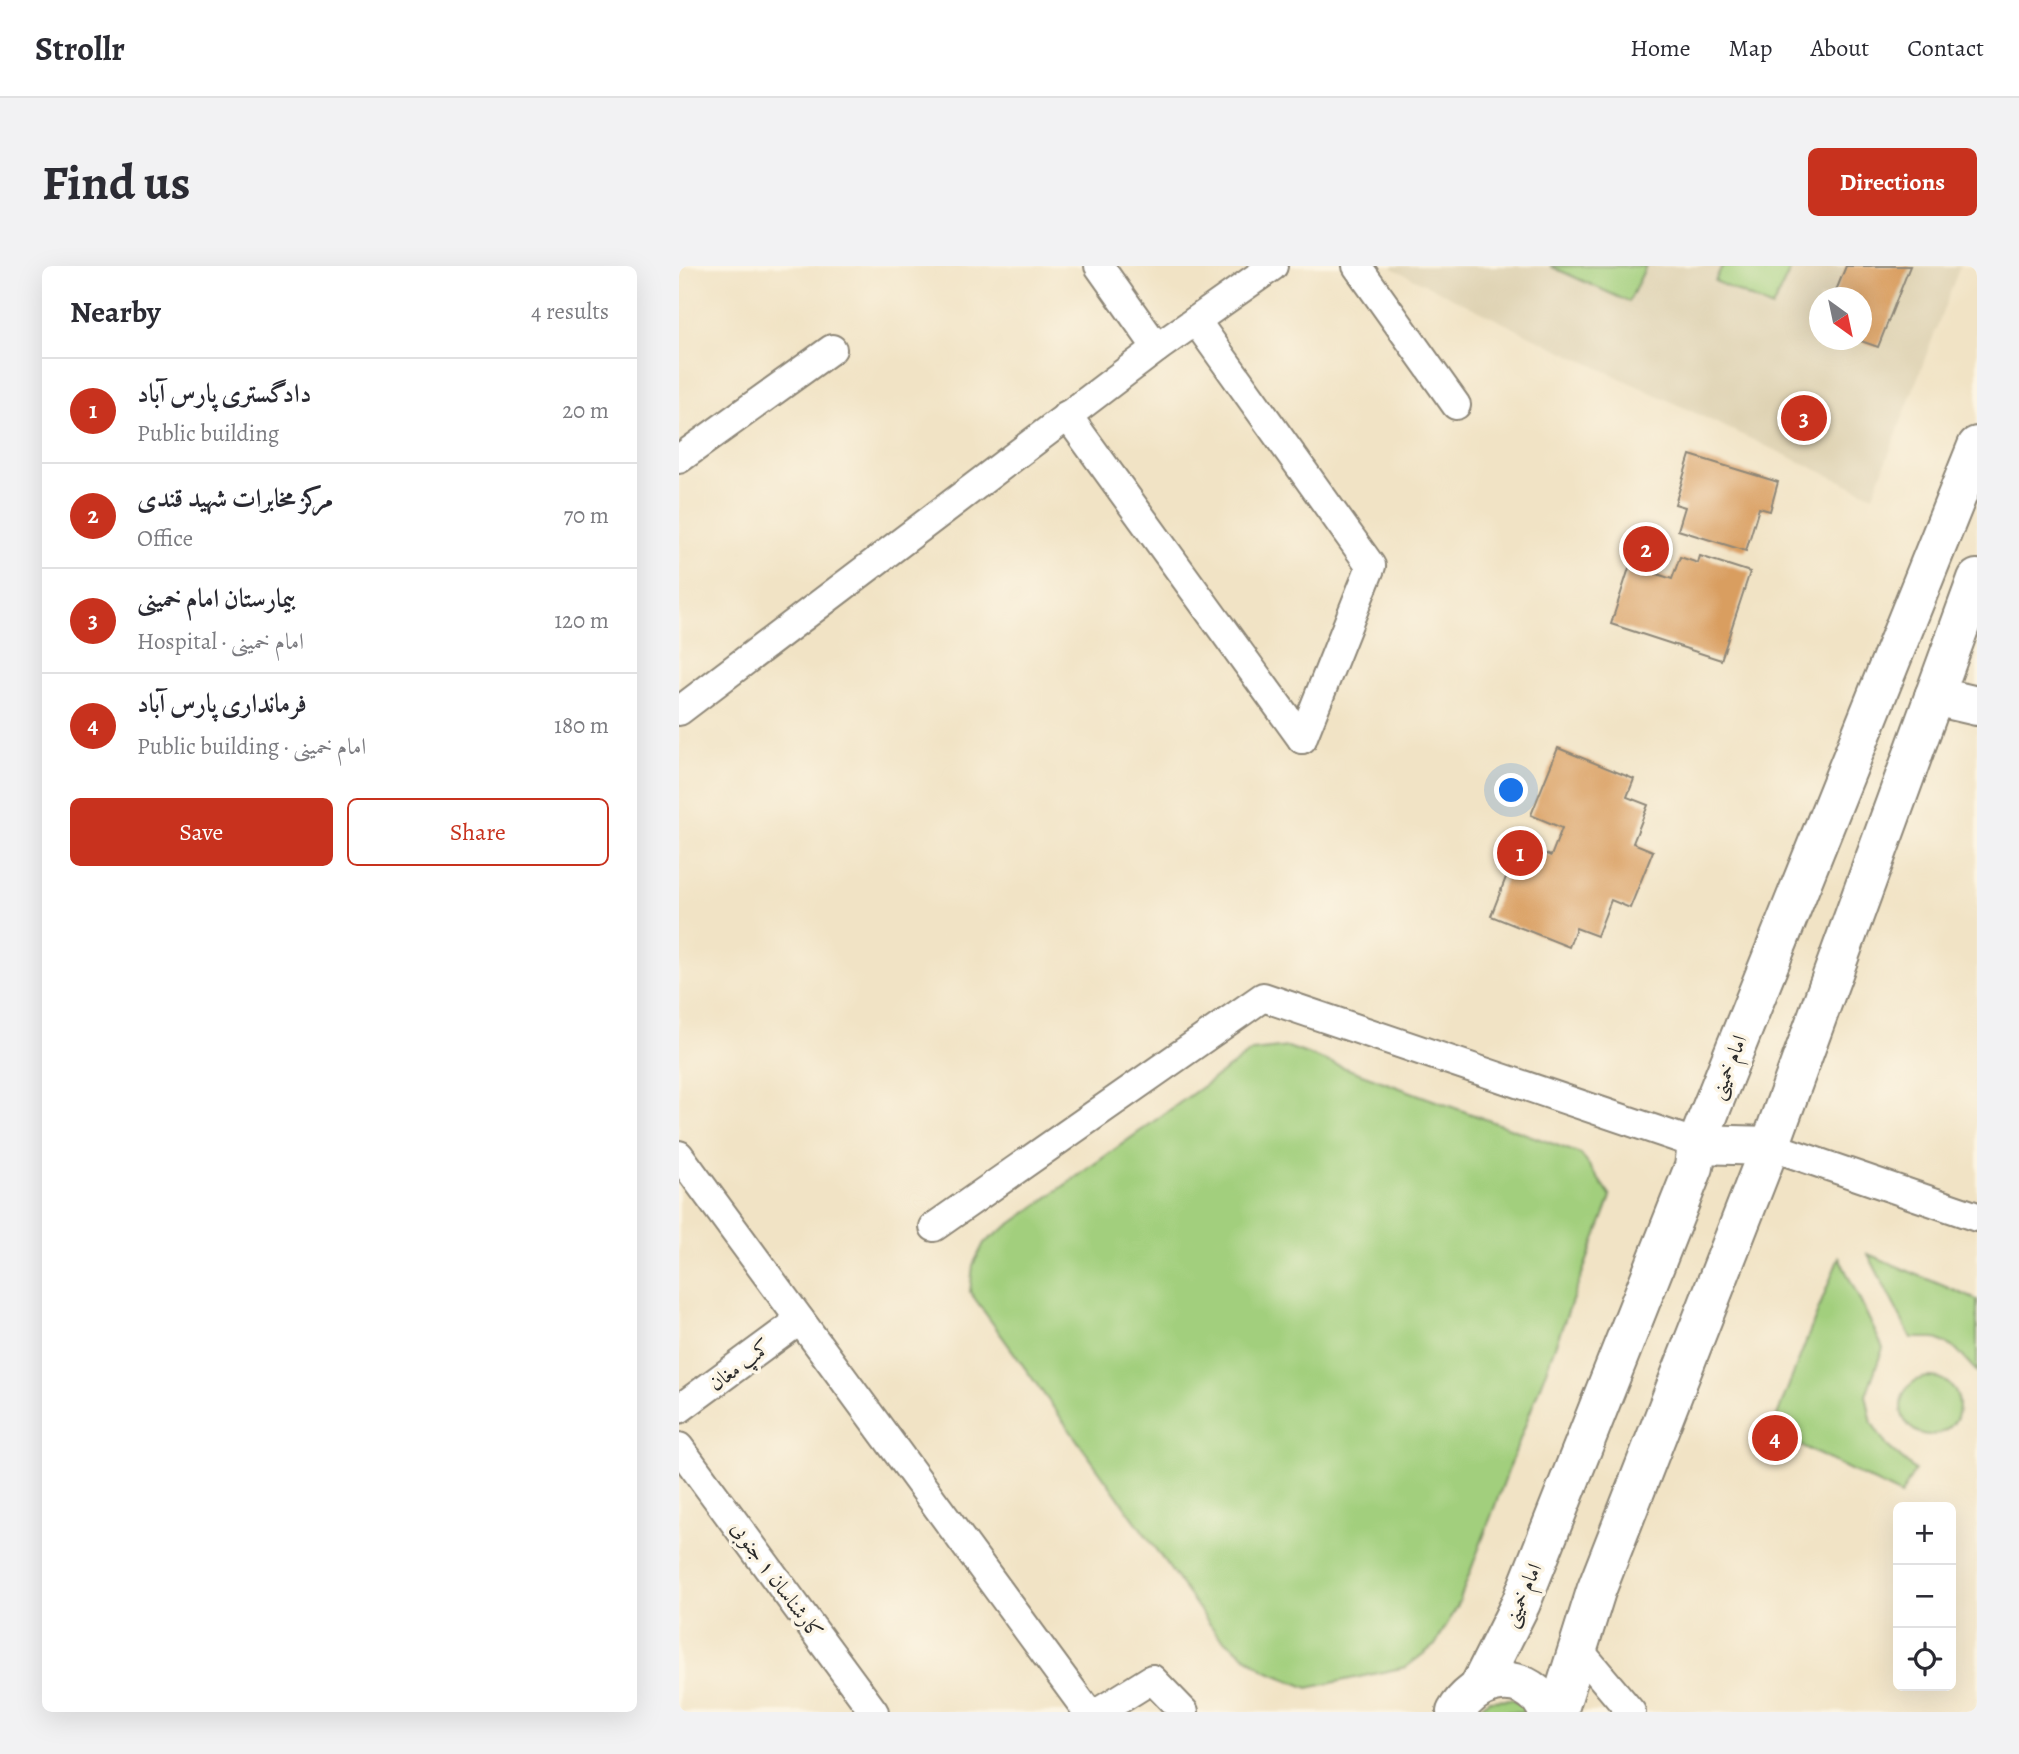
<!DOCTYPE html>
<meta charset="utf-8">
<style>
body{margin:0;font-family:Alegreya,Amiri,serif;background:#f2f2f3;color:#2b2b33}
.controls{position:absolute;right:21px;bottom:21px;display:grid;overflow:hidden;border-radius:10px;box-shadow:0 7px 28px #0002}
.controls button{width:63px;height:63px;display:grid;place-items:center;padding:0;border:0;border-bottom:2px solid #e1e1e2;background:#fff;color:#2b2b33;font:35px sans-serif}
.compass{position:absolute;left:1130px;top:21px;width:63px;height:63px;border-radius:50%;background:#fff;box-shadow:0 7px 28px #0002;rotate:147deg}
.you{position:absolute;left:833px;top:525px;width:24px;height:24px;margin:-18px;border:5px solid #fff;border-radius:50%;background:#1a73e8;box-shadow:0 0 0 10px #1a73e833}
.badge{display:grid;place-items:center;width:46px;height:46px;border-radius:50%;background:#c8321e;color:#fff;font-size:23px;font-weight:700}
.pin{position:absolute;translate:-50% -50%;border:4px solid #fff;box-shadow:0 2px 7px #0006}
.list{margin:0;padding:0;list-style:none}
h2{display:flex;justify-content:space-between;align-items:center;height:91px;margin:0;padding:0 28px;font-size:30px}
h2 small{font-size:23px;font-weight:400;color:#7c7c81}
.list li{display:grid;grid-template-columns:46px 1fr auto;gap:21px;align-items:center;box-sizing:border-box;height:105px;padding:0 28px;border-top:2px solid #e1e1e2}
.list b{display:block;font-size:26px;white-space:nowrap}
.list p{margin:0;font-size:23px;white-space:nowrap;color:#7c7c81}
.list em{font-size:23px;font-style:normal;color:#7c7c81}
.actions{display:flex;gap:14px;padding:21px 28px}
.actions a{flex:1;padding:16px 0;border:2px solid #c8321e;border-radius:10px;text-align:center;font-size:24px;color:#c8321e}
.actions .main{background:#c8321e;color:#fff}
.icon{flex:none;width:38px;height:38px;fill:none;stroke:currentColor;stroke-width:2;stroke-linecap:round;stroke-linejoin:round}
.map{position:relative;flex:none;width:1298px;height:1446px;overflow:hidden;border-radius:10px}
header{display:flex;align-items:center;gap:42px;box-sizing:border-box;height:98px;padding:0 35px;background:#fff;border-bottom:2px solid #e1e1e2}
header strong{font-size:33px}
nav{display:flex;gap:38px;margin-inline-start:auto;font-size:24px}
.intro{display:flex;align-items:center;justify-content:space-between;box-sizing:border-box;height:168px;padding:0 42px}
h1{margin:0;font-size:49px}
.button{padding:18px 32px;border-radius:10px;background:#c8321e;color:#fff;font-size:24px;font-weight:700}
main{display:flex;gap:42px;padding:0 42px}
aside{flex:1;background:#fff;border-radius:10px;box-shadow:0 7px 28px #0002}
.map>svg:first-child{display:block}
</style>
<header>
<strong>Strollr</strong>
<nav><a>Home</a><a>Map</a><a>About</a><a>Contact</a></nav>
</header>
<div class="intro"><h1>Find us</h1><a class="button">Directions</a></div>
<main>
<aside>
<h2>Nearby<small>4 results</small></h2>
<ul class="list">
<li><span class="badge">1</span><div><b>دادگستری پارس آباد</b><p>Public building</p></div><em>20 m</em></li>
<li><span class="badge">2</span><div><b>مرکز مخابرات شهید قندی</b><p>Office</p></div><em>70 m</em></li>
<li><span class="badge">3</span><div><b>بیمارستان امام خمینی</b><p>Hospital · امام خمینی</p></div><em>120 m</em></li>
<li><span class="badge">4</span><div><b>فرمانداری پارس آباد</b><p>Public building · امام خمینی</p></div><em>180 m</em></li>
</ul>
<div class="actions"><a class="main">Save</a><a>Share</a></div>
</aside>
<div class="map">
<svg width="1298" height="1446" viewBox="0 0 1298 1446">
<rect width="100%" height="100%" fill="#fcf5e5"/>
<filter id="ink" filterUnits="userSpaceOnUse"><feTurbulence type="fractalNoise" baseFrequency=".0143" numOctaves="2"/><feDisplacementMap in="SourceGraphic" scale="14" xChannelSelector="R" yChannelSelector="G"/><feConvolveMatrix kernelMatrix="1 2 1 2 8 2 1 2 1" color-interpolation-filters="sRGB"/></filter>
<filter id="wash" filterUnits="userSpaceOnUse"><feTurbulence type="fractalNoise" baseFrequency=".00686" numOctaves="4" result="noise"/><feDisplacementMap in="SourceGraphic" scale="28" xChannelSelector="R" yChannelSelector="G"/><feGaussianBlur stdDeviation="1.57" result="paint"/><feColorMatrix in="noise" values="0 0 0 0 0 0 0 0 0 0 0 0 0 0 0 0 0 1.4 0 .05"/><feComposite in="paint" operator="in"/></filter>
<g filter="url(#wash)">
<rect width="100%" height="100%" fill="#f1e3c5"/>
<!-- built -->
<path fill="#dfd3b4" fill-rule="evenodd" d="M 714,0 L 1281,0 L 1194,230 L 851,70 L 713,2 ZM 1140,32 L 1182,32 L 1182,74 L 1140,74 Z"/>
<!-- green -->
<g fill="#a2cf7d" stroke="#667d54" stroke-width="2">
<polygon points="871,0 967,0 950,36"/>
<polygon points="1043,0 1113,0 1093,42 1036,15"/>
<polygon points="609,781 902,888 932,931 778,1341 756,1379 727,1401 629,1422 585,1404 538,1368 291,1026 294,999 305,977 573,785"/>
<polygon points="1189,988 1298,1034 1298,1106 1277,1083 1256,1072 1232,1072"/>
<polygon points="1160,991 1204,1082 1187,1129 1193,1157 1208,1180 1236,1204 1222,1229 1092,1165"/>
<circle cx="1251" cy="1140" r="29"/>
<polygon points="833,1433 852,1446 796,1446 810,1434"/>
</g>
<g id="blocks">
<!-- building -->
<g fill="#d99e60">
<polygon points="1167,0 1231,0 1199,81 1182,75 1182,32 1154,32"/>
<polygon points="1011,189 1099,216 1091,245 1080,242 1067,285 999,264 1006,241 996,238"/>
<polygon points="1021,290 1071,306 1042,394 932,358 951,299 993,313 1001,291 1019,297"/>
<polygon points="879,482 955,513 948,531 969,539 954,577 974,585 951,642 932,634 918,670 897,662 890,681 812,650 840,578 872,590 883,562 852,549"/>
</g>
</g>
</g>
<g filter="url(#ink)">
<use href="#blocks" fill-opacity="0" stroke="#8e8778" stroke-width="2"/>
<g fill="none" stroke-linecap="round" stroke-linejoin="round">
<defs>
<g id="street">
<polyline points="420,0 478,82"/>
<polyline points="678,0 777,139"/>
<polyline points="517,55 692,300 623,473"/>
<polyline points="388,149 623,473"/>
<polyline points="0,193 153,83"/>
<polyline points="0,445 478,82 594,0"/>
<polyline points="1091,880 1298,951"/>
<polyline points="0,889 409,1446"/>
<polyline points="255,961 584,731 1018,878"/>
<polyline points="0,1143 121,1054"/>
<polyline points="0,1181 195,1446"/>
<polyline points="899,1383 952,1446"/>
<polyline points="420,1446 473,1413 505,1446"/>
</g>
<g id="secondary">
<polyline points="1255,430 1298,440"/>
<polyline points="1018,878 1091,880"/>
<polyline points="800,1421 842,1337 1015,901 1018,878 1298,180"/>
<path d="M 777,1446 C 794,1416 835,1403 861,1432 C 864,1436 867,1442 870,1446"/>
<polyline points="879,1446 917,1325 1091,880 1298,313"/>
</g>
</defs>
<!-- street casing -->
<use href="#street" stroke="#8e8778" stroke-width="32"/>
<!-- secondary casing -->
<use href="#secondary" stroke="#8e8778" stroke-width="42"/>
<!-- street -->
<use href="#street" stroke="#fff" stroke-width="28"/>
<!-- secondary -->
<use href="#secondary" stroke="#fff" stroke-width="38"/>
</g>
</g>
<g text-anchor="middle" stroke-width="7" stroke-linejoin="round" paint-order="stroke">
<!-- street labels -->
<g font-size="21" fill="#2b2b2b" stroke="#fcf5e5">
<text transform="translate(1049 801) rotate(-68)" y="7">امام خمینی</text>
<text transform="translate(61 1099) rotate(-36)" y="7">کمپ مغان</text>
<text transform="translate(98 1314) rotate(54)" y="7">کارشناسان ۱ جنوبی</text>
<text transform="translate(843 1329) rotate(-66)" y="7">امام خمینی</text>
</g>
</g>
</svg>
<div class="controls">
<button>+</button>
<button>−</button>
<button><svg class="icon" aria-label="locate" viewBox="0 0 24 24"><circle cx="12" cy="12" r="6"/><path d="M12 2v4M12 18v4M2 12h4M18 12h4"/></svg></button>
</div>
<svg class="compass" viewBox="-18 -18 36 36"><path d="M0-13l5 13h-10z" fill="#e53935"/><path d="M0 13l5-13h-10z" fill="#7c7c81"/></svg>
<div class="you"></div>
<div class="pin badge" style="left:841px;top:587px">1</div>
<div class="pin badge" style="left:967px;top:283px">2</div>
<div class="pin badge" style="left:1125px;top:152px">3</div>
<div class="pin badge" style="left:1096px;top:1172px">4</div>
</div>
</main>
